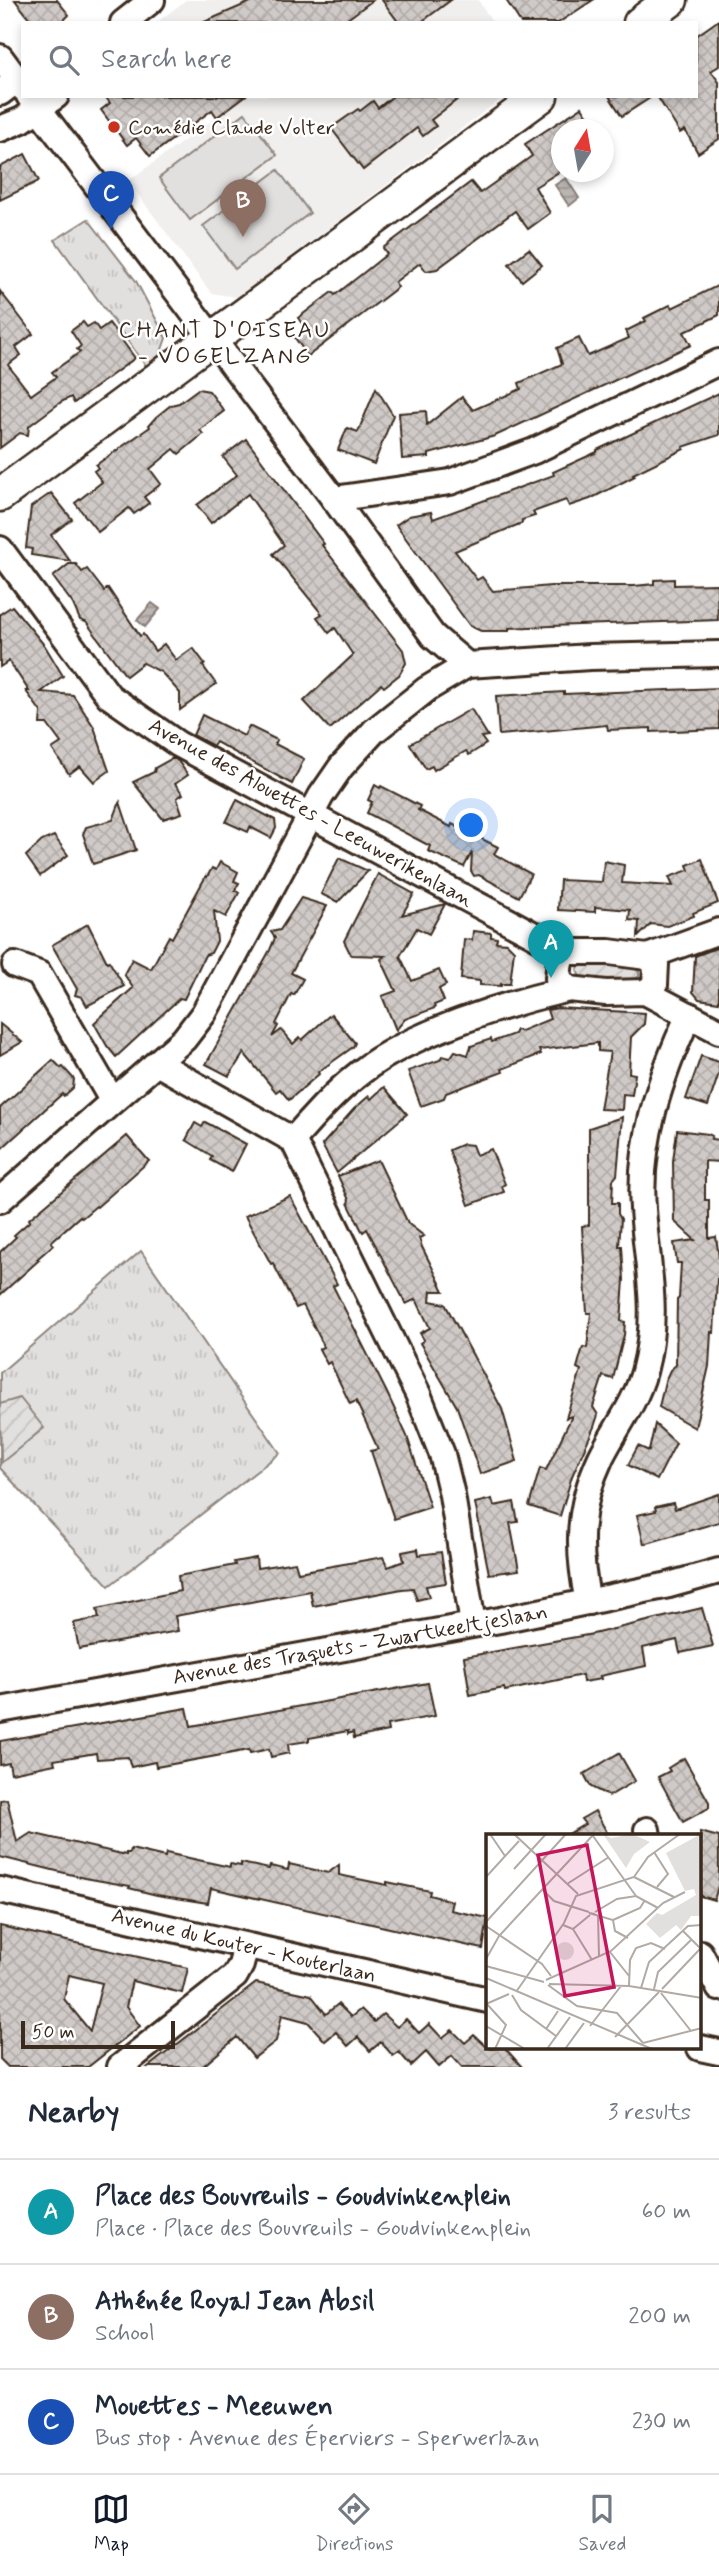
<!DOCTYPE html>
<meta charset="utf-8">
<style>
body{margin:0;font-family:Mynerve,sans-serif;background:#f6f6f7;color:#1f2937}
.compass{position:absolute;left:551px;top:119px;width:63px;height:63px;border-radius:50%;background:#fff;box-shadow:0 4px 10px #0003;rotate:11deg}
.scale{position:absolute;left:21px;bottom:18px;width:154px;box-sizing:border-box;padding-left:7px;border:4px solid #3b2a1e;border-top:0;font-size:19px;line-height:24px;white-space:nowrap;color:#3b2a1e;-webkit-text-stroke:5px #fff;paint-order:stroke}
.you{position:absolute;left:472px;top:826px;width:24px;height:24px;margin:-18px;border:5px solid #fff;border-radius:50%;background:#1a73e8;box-shadow:0 0 0 10px #1a73e833}
.badge{display:grid;place-items:center;width:46px;height:46px;border-radius:50%;background:#111827;color:#fff;font-size:23px;font-weight:700}
.pin{position:absolute;translate:-50% -58px;filter:drop-shadow(0 2px 4px #0008)}
.pin::after{content:'';position:absolute;top:37px;width:24px;height:21px;background:inherit;clip-path:polygon(0 0,100% 0,50% 100%)}
.list{margin:0;padding:0;list-style:none}
h2{display:flex;justify-content:space-between;align-items:center;height:91px;margin:0;padding:0 28px;font-size:30px}
h2 small{font-size:23px;font-weight:400;color:#747a83}
.list li{display:grid;grid-template-columns:46px 1fr auto;gap:21px;align-items:center;box-sizing:border-box;height:105px;padding:0 28px;border-top:2px solid #e0e1e3}
.list b{display:block;font-size:26px;white-space:nowrap}
.list p{margin:0;font-size:23px;white-space:nowrap;color:#747a83}
.list em{font-size:23px;font-style:normal;color:#747a83}
.icon{flex:none;width:38px;height:38px;fill:none;stroke:currentColor;stroke-width:2;stroke-linecap:round;stroke-linejoin:round}
.map{position:relative;flex:none;width:719px;height:2067px;overflow:hidden}
.search{position:absolute;background:#fff;box-shadow:0 4px 10px #0003;left:21px;right:21px;top:21px;height:77px;display:flex;align-items:center;gap:18px;box-sizing:border-box;padding:0 24px;border-radius:0px;color:#747a83;font-size:26px}
.sheet{height:406px;background:#fff}
nav{display:flex;justify-content:space-around;align-items:center;box-sizing:border-box;height:98px;border-top:2px solid #e0e1e3;background:#fff;font-size:19px;color:#747a83}
nav a{display:grid;justify-items:center;gap:4px}
nav .on{color:#111827}
.map>svg:first-child{display:block}
</style>
<div class="map">
<svg width="719" height="2067" viewBox="0 0 719 2067">
<defs>
<pattern id="park-tufts" width="24" height="20" patternUnits="userSpaceOnUse" patternTransform="scale(1.75)"><rect width="24" height="20" fill="#e2e0de"/><path d="M3 7l-1-3M5 7V3M7 7l1-3M15 17l-1-3M17 17v-4M19 17l1-3" fill="none" stroke="#c3c0be"/></pattern>
<pattern id="garden-furrows" width="10" height="10" patternUnits="userSpaceOnUse" patternTransform="scale(1.75)"><rect width="10" height="10" fill="#e2e0de"/><path d="M-1 1l2-2M0 10L10 0M9 11l2-2" fill="none" stroke="#c3c0be"/></pattern>
<pattern id="water-rules" width="6" height="5" patternUnits="userSpaceOnUse" patternTransform="scale(1.75)"><rect width="6" height="5" fill="#bcb6b3"/><path d="M0 2.5h6" fill="none" stroke="#9a9491"/></pattern>
<pattern id="building-cross-hatch" width="8" height="8" patternUnits="userSpaceOnUse" patternTransform="scale(1.75)"><rect width="8" height="8" fill="#cfcac7"/><path d="M0 0l8 8M0 8l8-8" fill="none" stroke="#b3aeaa"/></pattern>
</defs>
<rect width="100%" height="100%" fill="#fff"/>
<filter id="ink" filterUnits="userSpaceOnUse"><feTurbulence type="fractalNoise" baseFrequency=".0143" numOctaves="2"/><feDisplacementMap in="SourceGraphic" scale="14" xChannelSelector="R" yChannelSelector="G"/><feConvolveMatrix kernelMatrix="1 2 1 2 8 2 1 2 1" color-interpolation-filters="sRGB"/></filter>
<g filter="url(#ink)">
<!-- built -->
<g fill="#f1efee">
<polygon points="186,0 478,0 493,23 156,23"/>
<polygon points="201,96 505,96 237,297 211,293 128,181 217,117"/>
</g>
<!-- park -->
<g fill="url(#park-tufts)" stroke="#8e857e" stroke-width="2">
<polygon points="88,219 136,281 166,338 160,355 146,366 55,240"/>
<polygon points="141,1251 280,1453 109,1586 0,1468 0,1373"/>
</g>
<!-- garden -->
<g fill="url(#garden-furrows)" stroke="#8e857e" stroke-width="2">
<polygon points="585,963 632,965 639,972 639,976 631,983 581,980 577,969"/>
<polygon points="20,1398 44,1428 1,1463 0,1404"/>
</g>
<!-- pitch -->
<g fill="#e2e0de" stroke="#8e857e" stroke-width="2">
<polygon points="245,113 277,155 190,220 159,178"/>
<polygon points="278,170 310,213 235,269 203,226"/>
</g>
<!-- water -->
<g fill="url(#water-rules)" stroke="#887e77" stroke-width="2">
<polygon points="566,178 579,198 569,206 555,185"/>
<polygon points="152,603 160,609 145,627 137,620"/>
</g>
<!-- building -->
<g fill="url(#building-cross-hatch)" stroke="#3b2a1e" stroke-width="2" fill-rule="evenodd">
<polygon points="15,0 57,0 69,15 61,23 33,23"/>
<polygon points="255,0 373,0 342,23 202,23"/>
<polygon points="382,0 451,0 420,23 399,23"/>
<polygon points="506,0 593,0 558,23 521,23"/>
<polygon points="719,20 719,66 711,71 719,82 719,139 698,153 685,130 680,133 657,96 696,96 696,36"/>
<polygon points="105,96 245,96 217,117 212,110 150,156 136,138 127,145 101,110 110,103"/>
<polygon points="393,96 462,96 431,120 436,126 423,136 417,128 363,170 331,128 358,109 360,111 373,101 378,108"/>
<polygon points="609,96 653,96 622,116"/>
<polygon points="582,107 597,130 562,130 562,170 535,187 550,213 528,229 515,211 437,269 426,271 420,263 395,282 398,287 308,356 295,338 306,329 298,318 332,292 335,295 362,274 387,254 383,248 471,182 480,193 532,156 525,144"/>
<polygon points="25,154 39,181 0,200 0,167"/>
<polygon points="529,249 542,265 522,281 509,264"/>
<polygon points="719,285 719,315 684,332 691,345 495,436 429,454 429,457 402,459 399,413 426,411 427,425 462,397 473,410 521,389 519,383 562,364 557,348 579,338 588,356 629,338 626,331 646,321 644,318 670,305 672,308"/>
<polygon points="0,291 33,334 16,347 21,355 8,365 31,395 56,377 52,372 80,352 77,349 81,346 71,331 83,322 87,327 94,323 99,330 109,323 135,358 74,403 71,397 61,402 29,426 28,435 20,433 0,448"/>
<polygon points="376,388 393,415 374,464 338,450 347,428 358,432"/>
<polygon points="198,389 209,391 224,411 200,430 203,434 179,454 174,449 150,469 161,484 144,497 149,503 134,514 129,508 98,532 75,503 102,482 94,471 98,468 96,465 150,427 149,425 156,417 171,405 179,403"/>
<polygon points="719,393 719,435 683,447 684,449 633,474 635,476 590,499 569,506 566,500 533,512 535,516 522,520 522,523 455,551 477,580 482,577 493,591 551,586 634,586 654,584 654,580 674,579 674,585 717,584 718,620 551,626 509,628 509,631 481,631 470,626 396,525 409,516 431,512 433,519 554,475 553,472 597,452 597,450"/>
<polygon points="246,439 324,544 322,545 403,650 406,663 399,675 384,687 381,684 330,729 304,701 353,655 335,628 329,633 317,617 322,614 273,554 284,545 248,494 211,523 197,505 237,475 223,457"/>
<polygon points="51,493 72,519 51,535 70,561 31,555 32,549 26,548 31,507"/>
<polygon points="69,564 76,564 82,572 87,569 104,591 108,588 140,636 143,634 155,651 164,644 176,660 193,648 205,664 203,666 216,684 180,710 180,693 161,672 143,663 126,676 86,622 80,620 73,604 53,577"/>
<polygon points="12,606 45,646 63,676 41,692 73,695 94,727 109,771 94,782 80,766 69,774 52,749 61,743 47,724 40,724 41,712 26,691 29,691 9,661 0,667 0,614"/>
<polygon points="719,688 719,729 651,732 651,728 608,730 607,725 499,735 496,696 564,692 564,694"/>
<polygon points="471,709 488,736 481,737 486,744 469,755 466,751 434,770 432,766 426,769 410,744"/>
<polygon points="202,715 244,736 249,726 277,740 275,744 304,759 292,784 216,742 213,746 193,735"/>
<polygon points="173,758 178,761 188,775 175,784 183,794 177,798 182,813 163,819 133,782 154,772 155,768"/>
<polygon points="375,785 380,788 381,786 420,806 418,810 451,827 452,824 498,847 494,854 531,874 519,897 479,875 474,876 471,871 472,852 464,867 428,851 430,846 367,813 372,802 368,800"/>
<polygon points="237,800 275,820 276,828 271,838 250,827 248,832 226,822"/>
<polygon points="120,802 136,850 93,864 83,834 86,827 113,820"/>
<polygon points="54,836 68,855 40,876 26,856 42,841"/>
<polygon points="339,858 368,871 338,902 321,894"/>
<polygon points="702,859 718,903 693,913 694,916 667,926 651,924 638,937 639,921 629,920 630,910 595,907 595,912 558,910 560,880 602,882 604,861 624,865 622,883 673,886 669,877 689,870 687,865"/>
<polygon points="220,862 238,872 234,881 239,883 235,890 239,893 226,917 214,911 217,941 211,953 205,955 184,999 180,998 116,1057 107,1046 94,1023 133,988 124,974 132,959 151,969 169,936 172,938 206,876 207,877 212,868 216,870"/>
<polygon points="378,874 414,894 402,915 445,904 429,934 417,928 400,956 412,981 439,970 446,985 439,989 444,1001 434,1005 435,1008 405,1019 396,1030 382,996 396,991 381,959 385,956 351,955 344,941"/>
<polygon points="301,898 327,906 291,973 303,979 294,995 291,994 276,1024 278,1026 272,1037 281,1030 293,1044 300,1037 302,1040 331,1014 355,1043 353,1047 318,1072 319,1074 289,1100 280,1089 276,1092 244,1053 229,1076 206,1064 270,950 275,938 271,932 280,930"/>
<polygon points="88,924 107,962 109,961 124,986 87,1006 82,997 75,995 77,989 52,945"/>
<polygon points="473,931 491,933 491,937 497,938 496,942 507,943 514,950 510,984 501,984 501,986 480,985 480,981 461,979 464,939 472,940"/>
<polygon points="719,947 719,1002 699,999 693,992 695,956"/>
<polygon points="558,1008 645,1013 644,1024 631,1037 629,1073 635,1074 632,1095 623,1094 622,1110 600,1109 610,1052 598,1051 598,1043 539,1050 541,1054 502,1069 503,1072 446,1093 444,1098 421,1106 408,1071 440,1060 442,1056 450,1058 455,1051 468,1055 471,1046 491,1039 492,1042 514,1034 516,1030 521,1031 550,1019 547,1010"/>
<polygon points="0,1024 22,1042 0,1055"/>
<polygon points="701,1056 719,1062 719,1073 708,1106 686,1099"/>
<polygon points="53,1060 61,1068 63,1067 74,1079 73,1088 64,1096 62,1094 0,1150 0,1108"/>
<polygon points="384,1087 407,1114 337,1173 322,1145 354,1109 369,1096 371,1099"/>
<polygon points="622,1117 617,1175 613,1180 612,1203 618,1203 618,1214 621,1219 619,1246 622,1246 624,1280 621,1321 625,1322 624,1335 613,1379 603,1376 593,1407 598,1415 594,1427 572,1476 560,1516 529,1506 540,1468 546,1470 572,1416 566,1418 581,1370 577,1368 583,1347 587,1348 591,1313 587,1313 582,1226 589,1225 589,1128"/>
<polygon points="205,1122 246,1144 232,1172 210,1160 212,1156 186,1140 195,1123 202,1127"/>
<polygon points="677,1130 708,1134 712,1136 711,1139 719,1140 719,1162 705,1161 705,1200 709,1200 709,1238 716,1237 719,1257 719,1279 717,1279 714,1333 711,1332 709,1366 695,1428 659,1407 665,1381 670,1370 676,1365 677,1300 679,1298 681,1263 677,1263 674,1243 695,1240 674,1221 673,1161"/>
<polygon points="127,1136 149,1161 97,1207 96,1206 82,1218 80,1216 51,1242 53,1245 37,1259 39,1260 0,1295 0,1252 16,1237 14,1235 30,1221 29,1219"/>
<polygon points="463,1144 472,1145 476,1155 491,1149 505,1184 502,1186 504,1192 469,1205 449,1150"/>
<polygon points="378,1160 408,1223 406,1222 424,1236 419,1238 422,1247 444,1291 431,1291 430,1301 445,1304 502,1409 517,1461 480,1474 457,1407 420,1343 424,1340 420,1333 430,1328 416,1299 406,1304 367,1229 363,1232 361,1229 348,1203 349,1200 338,1176"/>
<polygon points="290,1196 337,1284 333,1286 387,1393 407,1436 430,1507 394,1519 371,1451 378,1449 356,1401 350,1404 330,1362 327,1364 319,1349 323,1347 320,1338 303,1305 296,1308 273,1263 271,1264 245,1216"/>
<polygon points="655,1424 676,1443 657,1480 628,1465 638,1446 649,1451"/>
<polygon points="719,1494 719,1522 644,1544 637,1515 656,1511 655,1507 673,1503 675,1509"/>
<polygon points="492,1499 494,1506 514,1502 518,1522 510,1523 519,1570 489,1574 475,1503"/>
<polygon points="418,1549 419,1555 441,1552 446,1583 426,1586 429,1597 417,1600 413,1588 402,1589 313,1606 310,1591 175,1616 178,1631 79,1649 74,1623 99,1618 97,1609 180,1591 178,1576 235,1565 234,1562 256,1558 257,1568 295,1562 298,1572 383,1557 388,1567 404,1561 402,1552"/>
<polygon points="702,1608 713,1646 680,1653 677,1640 643,1648 646,1666 600,1676 601,1679 583,1682 582,1675 505,1691 504,1688 470,1695 464,1657 593,1634"/>
<polygon points="428,1683 435,1716 387,1725 388,1731 354,1738 353,1732 348,1734 348,1731 309,1738 309,1741 288,1744 289,1753 271,1757 269,1749 250,1753 249,1750 156,1767 155,1762 131,1767 128,1757 97,1759 96,1753 54,1760 55,1764 11,1773 9,1763 0,1765 0,1741 187,1708 191,1726"/>
<polygon points="619,1753 635,1781 609,1796 591,1787 584,1774"/>
<polygon points="684,1758 709,1802 709,1808 683,1822 658,1777 670,1771 668,1768"/>
<polygon points="7,1799 17,1842 31,1833 126,1855 126,1853 130,1853 131,1849 165,1857 166,1853 230,1867 230,1864 241,1866 241,1863 269,1869 270,1866 288,1870 289,1864 328,1873 339,1865 339,1875 387,1885 387,1882 430,1891 429,1895 452,1901 450,1910 488,1918 483,1949 211,1888 208,1903 157,1895 129,1888 130,1886 85,1878 0,1857 0,1800"/>
<polygon points="595,1811 609,1836 565,1836 585,1824 581,1819"/>
<polygon points="700,1832 719,1837 719,1883 714,1900 700,1896"/>
<path d="M 0,1926 L 188,1968 L 182,1993 L 132,1981 L 126,2007 L 140,2026 L 88,2067 L 8,2067 L 0,2059 ZM 69,1975 L 102,1983 L 90,2031 L 64,1999 Z"/>
<polygon points="256,1983 311,1995 326,2014 338,2004 351,2017 361,2009 374,2022 383,2014 397,2027 406,2019 419,2033 429,2024 442,2038 452,2030 465,2043 474,2035 488,2048 505,2048 522,2067 462,2067 452,2056 439,2067 426,2052 411,2066 399,2052 393,2056 381,2042 370,2051 358,2037 348,2046 336,2032 325,2041 308,2022 282,2015 276,2041 254,2058 237,2037 202,2067 148,2067"/>
</g>
<g fill="none" stroke-linecap="round" stroke-linejoin="round">
<defs>
<g id="minor">
<polyline points="123,23 152,0"/>
<polyline points="0,57 23,88"/>
<polyline points="0,93 17,80"/>
<polyline points="29,96 334,499 433,636 467,665"/>
<polyline points="0,129 22,120 56,96"/>
<polyline points="334,499 450,482 534,451 719,362"/>
<polyline points="0,549 109,696 178,744 566,952"/>
<polyline points="647,957 719,931"/>
<polyline points="15,965 39,974 112,1100"/>
<polyline points="645,992 655,985 656,964 647,957 609,952 566,952 560,960 558,978 569,989 606,993 645,992 719,1031"/>
<polyline points="157,1063 293,1140 418,1394 442,1454 452,1495 473,1624"/>
<path d="M 293,1140 C 314,1116 335,1092 361,1072 C 410,1033 508,1003 569,989"/>
<polyline points="0,1200 184,1039 204,1013 321,796 341,767 374,731 427,689 467,665 590,657 719,654"/>
<path d="M 588,1602 C 577,1549 577,1508 601,1457 C 615,1429 635,1404 644,1372 C 660,1313 647,1267 643,1209 C 638,1142 661,1075 689,1015"/>
<polyline points="0,1710 500,1620 669,1585 719,1571"/>
<polyline points="647,1830 648,1836"/>
<polyline points="0,1890 488,2000"/>
<polyline points="700,1953 719,1988"/>
<polyline points="700,2048 719,2052"/>
<polyline points="120,2067 235,1976 241,1965 246,1946"/>
</g>
<g id="tertiary">
<polyline points="640,23 671,0"/>
<polyline points="0,495 541,96"/>
</g>
</defs>
<!-- minor casing -->
<use href="#minor" stroke="#3b2a1e" stroke-width="30"/>
<!-- tertiary casing -->
<use href="#tertiary" stroke="#3b2a1e" stroke-width="37"/>
<!-- minor -->
<use href="#minor" stroke="#fff" stroke-width="24"/>
<!-- tertiary -->
<use href="#tertiary" stroke="#fff" stroke-width="32"/>
</g>
</g>
<!-- markers -->
<circle fill="#c8321e" stroke="#fff" stroke-width="2.5" cx="114" cy="127" r="7"/>
<g text-anchor="middle" stroke-width="5" stroke-linejoin="round" paint-order="stroke">
<!-- poi labels -->
<g font-size="21" fill="#3b2a1e" stroke="#fff" text-anchor="start">
<text x="128" y="134">Comédie Claude Volter</text>
</g>
<!-- street labels -->
<g font-size="21" fill="#3b2a1e" stroke="#fff">
<text transform="translate(311 812) rotate(29)" y="7">Avenue des Alouettes - Leeuwerikenlaan</text>
<text transform="translate(360 1644) rotate(-10)" y="7">Avenue des Traquets - Zwartkeeltjeslaan</text>
<text transform="translate(244 1945) rotate(13)" y="7">Avenue du Kouter - Kouterlaan</text>
</g>
<!-- neighbourhood labels -->
<g font-size="23" letter-spacing="2" fill="#3b2a1e" stroke="#fff">
<text x="225" y="337">CHANT D'OISEAU<tspan x="225" dy="26">- VOGELZANG</tspan></text>
</g>
</g>
<!-- overview -->
<g transform="translate(486 1834)">
<rect width="215" height="215" fill="#fff"/>
<path d="M 117,0 L 125,4 L 146,0 L 164,8 L 148,20 L 140,34 Z" fill="#e2e0de"/>
<path d="M 215,0 L 215,82 L 205,82 L 195,96 L 190,91 L 174,104 L 160,90 L 171,79 L 176,81 L 210,61 L 208,55 L 199,57 L 180,19 ZM70 117a9 9 0 1 1 18 0a9 9 0 1 1-18 0Z" fill="#e2e0de"/>
<path fill="none" stroke="#b1aaa5" stroke-width="2" d="M 4,0 L 19,22M 28,0 L 92,60M 107,2 L 150,62M 168,18 L 182,40 L 171,53M 28,35 L 60,0M 0,43 L 33,7M 148,43 L 188,63M 81,50 L 123,23M 57,56 L 68,67 L 103,78M 109,78 L 131,65 L 150,62 L 172,74M 109,80 L 103,79 L 127,86 L 129,97 L 142,104M 112,81 L 113,123M 127,86 L 154,74 L 159,66M 0,88 L 80,0M 77,91 L 87,95 L 106,126M 0,92 L 56,130 L 65,142M 87,95 L 104,81M 197,97 L 216,116M 124,118 L 143,142M 0,125 L 13,102 L 108,0M 0,132 L 58,148M 0,144 L 166,215M 60,146 L 125,117 L 177,69 L 199,58M 63,150 L 143,152 L 216,164M 62,151 L 91,172 L 131,179 L 157,209M 143,152 L 144,126 L 150,114 L 165,109 L 179,115M 155,154 L 163,128 L 202,92 L 216,91M 168,155 L 172,138 L 205,106M 176,155 L 214,115M 30,158 L 78,89 L 90,62 L 148,43 L 162,23 L 194,0M 175,159 L 205,197M 26,161 L 35,176 L 70,202M 0,169 L 20,191 L 9,215M 0,170 L 23,160M 0,192 L 39,215M 104,192 L 135,152M 60,195 L 72,177M 129,203 L 173,158M 157,209 L 216,194M 61,215 L 84,183M 79,215 L 98,189"/>
<path fill="#c2185b" fill-opacity="0.15" stroke="#c2185b" stroke-width="3.5" d="M 101,11 L 128,153 L 79,162 L 52,21 Z"/>
<rect width="215" height="215" fill="none" stroke="#3b2a1e" stroke-width="3.5"/>
</g>
</svg>
<svg class="compass" viewBox="-18 -18 36 36"><path d="M0-13l5 13h-10z" fill="#e53935"/><path d="M0 13l5-13h-10z" fill="#747a83"/></svg>
<div class="scale">50 m</div>
<div class="you"></div>
<div class="pin badge" style="left:551px;top:978px;background:#0f9aa8">A</div>
<div class="pin badge" style="left:243px;top:237px;background:#8d6e63">B</div>
<div class="pin badge" style="left:111px;top:229px;background:#1a4fb4">C</div>
<div class="search"><svg class="icon" aria-label="search" viewBox="0 0 24 24"><circle cx="10" cy="10" r="6"/><path d="M15 15l6 6"/></svg>Search here</div>
</div>
<section class="sheet">
<h2>Nearby<small>3 results</small></h2>
<ul class="list">
<li><span class="badge" style="background:#0f9aa8">A</span><div><b>Place des Bouvreuils - Goudvinkenplein</b><p>Place · Place des Bouvreuils - Goudvinkenplein</p></div><em>60 m</em></li>
<li><span class="badge" style="background:#8d6e63">B</span><div><b>Athénée Royal Jean Absil</b><p>School</p></div><em>200 m</em></li>
<li><span class="badge" style="background:#1a4fb4">C</span><div><b>Mouettes - Meeuwen</b><p>Bus stop · Avenue des Éperviers - Sperwerlaan</p></div><em>230 m</em></li>
</ul>
</section>
<nav>
<a class="on"><svg class="icon" aria-label="map" viewBox="0 0 24 24"><path d="M3 6l6-2 6 2 6-2v14l-6 2-6-2-6 2zM9 4v14M15 6v14"/></svg>Map</a>
<a><svg class="icon" aria-label="directions" viewBox="0 0 24 24"><path d="M12 3l9 9-9 9-9-9zM9 14v-3h6M13 9l2 2-2 2"/></svg>Directions</a>
<a><svg class="icon" aria-label="saved" viewBox="0 0 24 24"><path d="M7 4h10v16l-5-4-5 4z"/></svg>Saved</a>
</nav>
